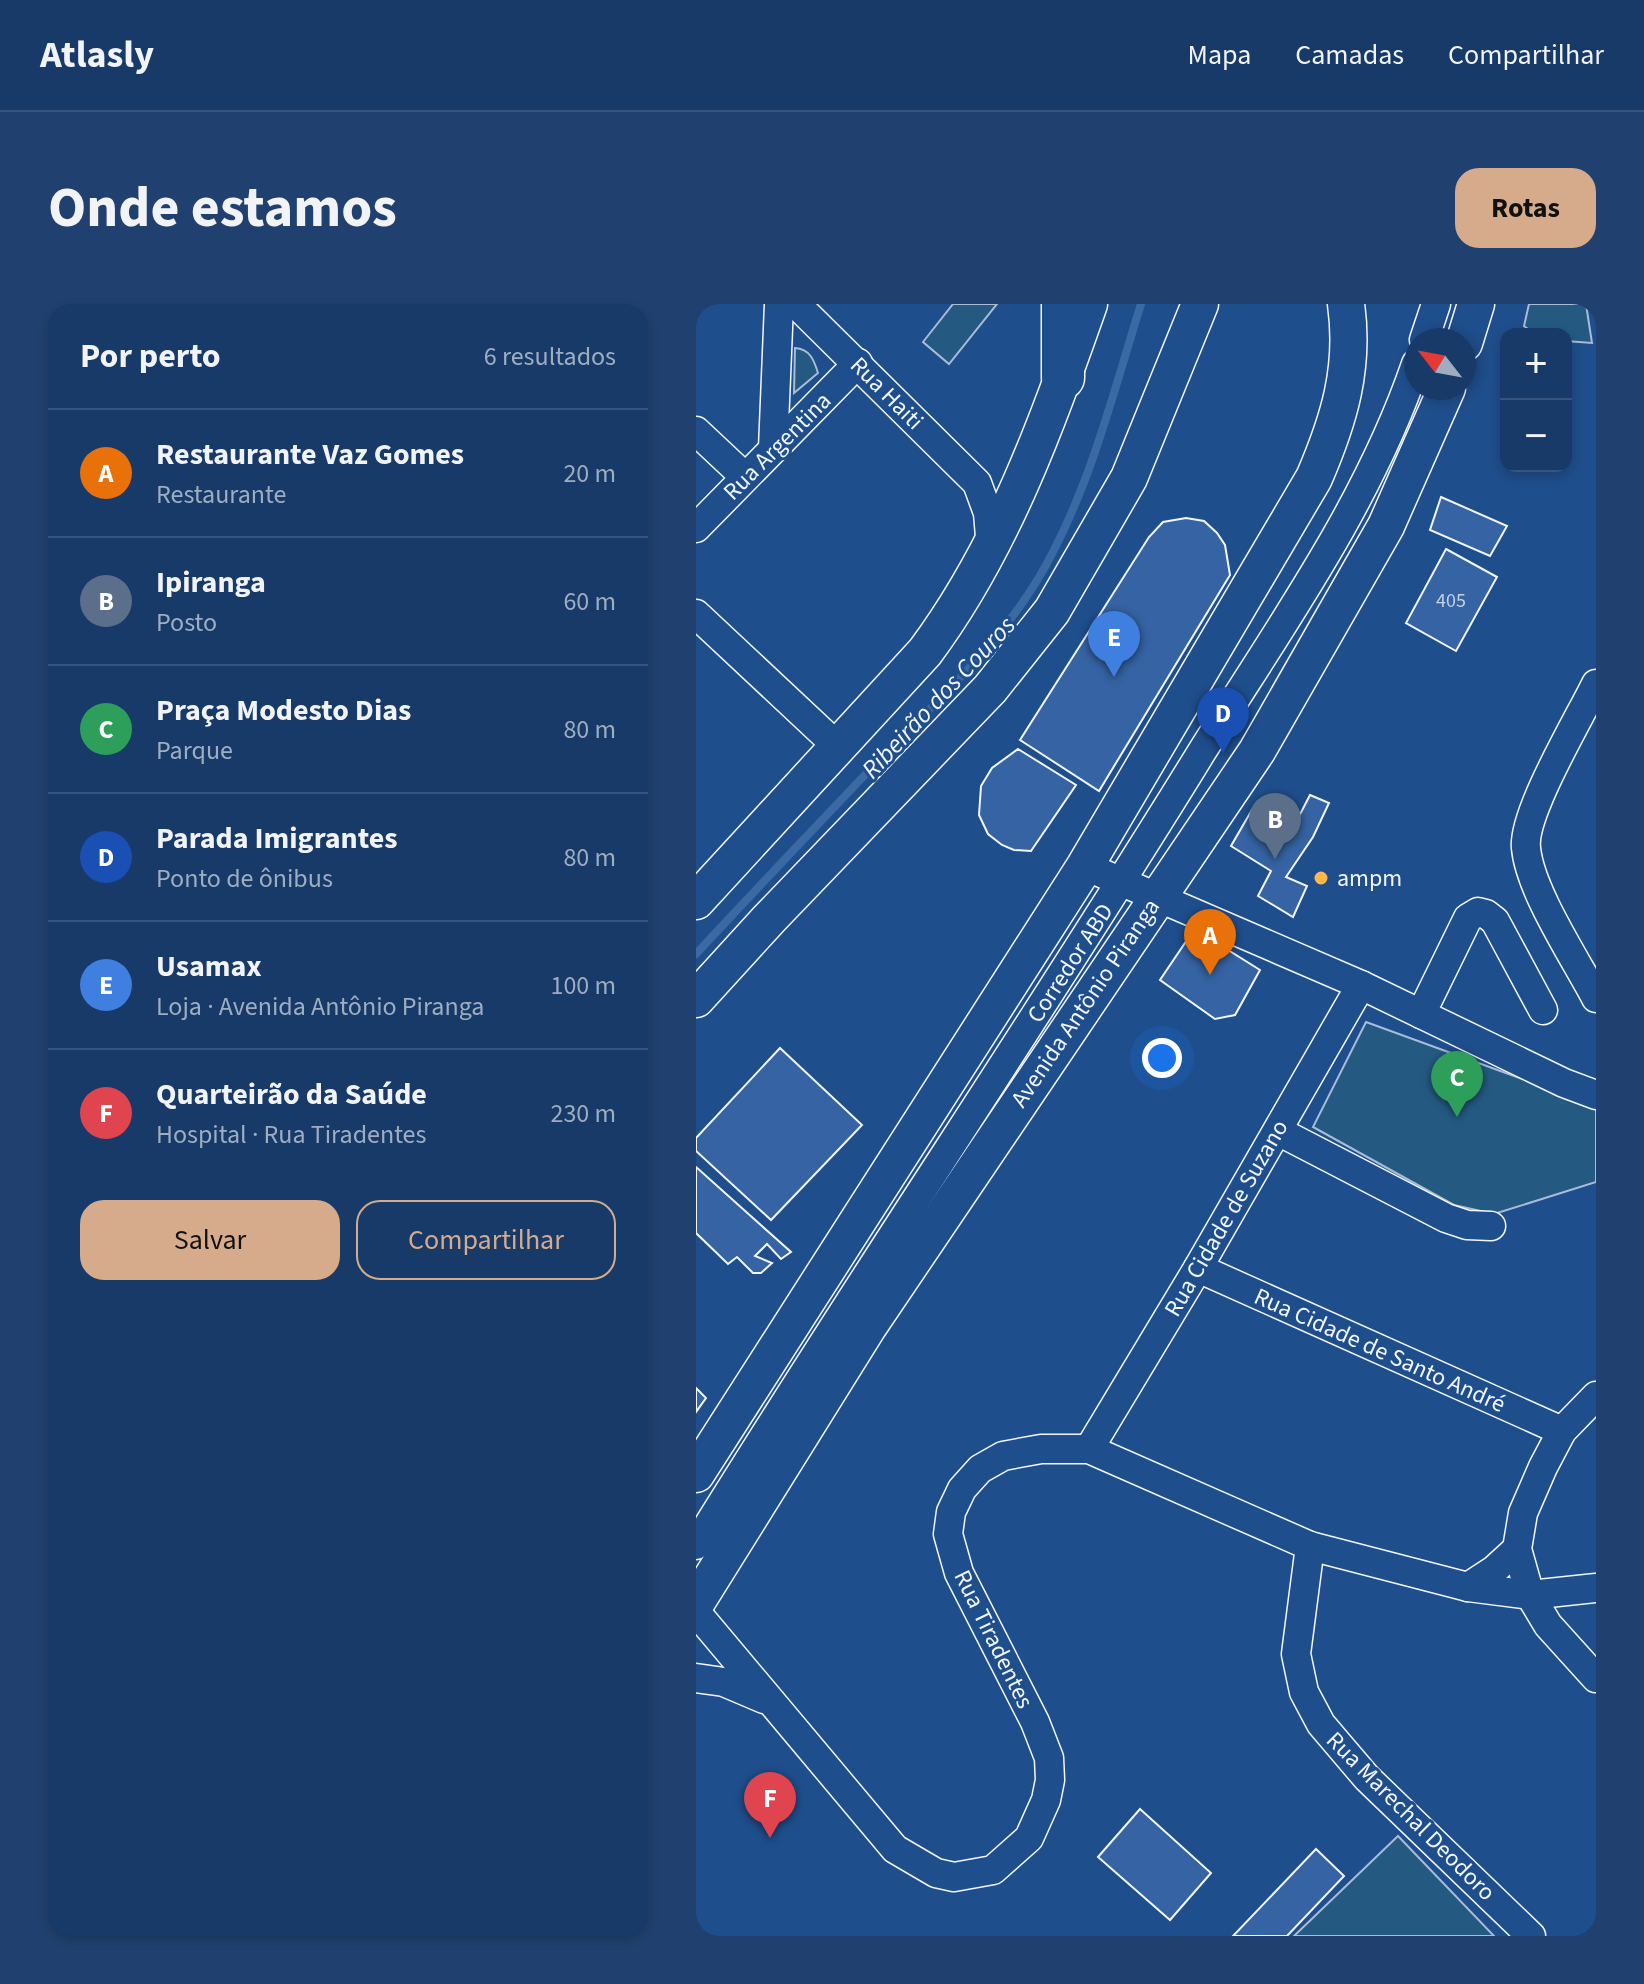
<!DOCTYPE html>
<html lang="pt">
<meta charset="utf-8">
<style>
body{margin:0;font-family:"Source Sans 3",sans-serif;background:#20416f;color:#f1f3f6}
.controls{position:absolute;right:24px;top:24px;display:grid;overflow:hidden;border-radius:16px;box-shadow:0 4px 12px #0003}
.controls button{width:72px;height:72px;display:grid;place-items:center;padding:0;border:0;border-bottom:2px solid #36547d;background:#173a69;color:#f1f3f6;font:40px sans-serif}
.compass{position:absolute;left:708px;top:24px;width:72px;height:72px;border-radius:50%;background:#173a69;box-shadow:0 4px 12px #0003;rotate:301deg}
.you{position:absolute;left:466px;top:754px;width:28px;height:28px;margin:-20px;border:6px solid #fff;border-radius:50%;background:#1a73e8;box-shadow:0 0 0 12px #1a73e833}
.badge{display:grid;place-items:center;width:52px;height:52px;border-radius:50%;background:#d6ab8b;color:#fff;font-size:26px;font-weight:700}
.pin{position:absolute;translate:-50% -66px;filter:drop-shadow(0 2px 4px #0008)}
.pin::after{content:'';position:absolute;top:42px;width:28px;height:24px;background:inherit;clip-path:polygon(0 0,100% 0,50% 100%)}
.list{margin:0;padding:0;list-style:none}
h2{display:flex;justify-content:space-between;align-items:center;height:104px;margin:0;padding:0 32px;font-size:34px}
h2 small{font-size:26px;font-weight:400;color:#9eadc0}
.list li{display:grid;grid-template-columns:52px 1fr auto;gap:24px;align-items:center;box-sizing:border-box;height:128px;padding:0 32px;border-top:2px solid #36547d}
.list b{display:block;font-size:30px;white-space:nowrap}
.list p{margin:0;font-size:26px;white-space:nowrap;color:#9eadc0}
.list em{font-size:26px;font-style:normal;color:#9eadc0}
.actions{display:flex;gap:16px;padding:24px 32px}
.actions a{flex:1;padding:18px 0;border:2px solid #d6ab8b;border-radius:24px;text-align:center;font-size:28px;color:#d6ab8b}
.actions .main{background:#d6ab8b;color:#111}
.map{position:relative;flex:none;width:900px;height:1632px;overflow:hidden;border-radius:24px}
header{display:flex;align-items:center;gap:48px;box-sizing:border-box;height:112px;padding:0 40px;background:#173a69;border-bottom:2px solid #36547d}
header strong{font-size:38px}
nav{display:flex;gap:44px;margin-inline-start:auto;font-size:28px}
.intro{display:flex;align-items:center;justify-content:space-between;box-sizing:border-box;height:192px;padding:0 48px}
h1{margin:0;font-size:56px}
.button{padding:20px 36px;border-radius:24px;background:#d6ab8b;color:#111;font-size:28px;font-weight:700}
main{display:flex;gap:48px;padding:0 48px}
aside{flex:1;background:#173a69;border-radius:24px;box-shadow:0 4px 12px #0003}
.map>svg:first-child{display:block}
</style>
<header>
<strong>Atlasly</strong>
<nav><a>Mapa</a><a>Camadas</a><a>Compartilhar</a></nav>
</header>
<div class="intro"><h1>Onde estamos</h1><a class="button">Rotas</a></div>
<main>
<aside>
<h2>Por perto<small>6 resultados</small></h2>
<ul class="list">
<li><span class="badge" style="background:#e8710a">A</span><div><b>Restaurante Vaz Gomes</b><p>Restaurante</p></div><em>20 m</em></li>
<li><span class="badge" style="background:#5c6f8a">B</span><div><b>Ipiranga</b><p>Posto</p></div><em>60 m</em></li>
<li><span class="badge" style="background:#2e9e5b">C</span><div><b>Praça Modesto Dias</b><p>Parque</p></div><em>80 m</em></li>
<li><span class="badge" style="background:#1a4fb4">D</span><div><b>Parada Imigrantes</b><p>Ponto de ônibus</p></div><em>80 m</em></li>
<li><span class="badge" style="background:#3f7fe0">E</span><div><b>Usamax</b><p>Loja · Avenida Antônio Piranga</p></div><em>100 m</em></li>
<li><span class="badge" style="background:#e0444e">F</span><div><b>Quarteirão da Saúde</b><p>Hospital · Rua Tiradentes</p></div><em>230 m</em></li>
</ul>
<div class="actions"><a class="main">Salvar</a><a>Compartilhar</a></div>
</aside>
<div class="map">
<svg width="900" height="1632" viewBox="0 0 900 1632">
<rect width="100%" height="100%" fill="#1f4e8c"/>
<!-- green -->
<g fill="#245a82" stroke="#a8bbd7" stroke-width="2">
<polygon points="257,0 301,0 253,60 227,38"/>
<polygon points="833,0 890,0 896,39 870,37 870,30 839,30 828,22"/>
<path d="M 99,44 C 114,45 118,56 122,69 L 98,89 Z"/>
<polygon points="670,718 900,802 900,878 798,910 758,901 617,823"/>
<polygon points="702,1532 798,1632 598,1632"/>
</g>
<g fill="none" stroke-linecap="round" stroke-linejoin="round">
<!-- stream -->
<path stroke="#3b69a3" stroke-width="8" d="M 0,650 C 62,583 125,517 188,451 C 250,388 318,327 358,246 C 398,168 419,83 445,0"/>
</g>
<!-- building -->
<g fill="#3563a3" stroke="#f2f6ff" stroke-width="2">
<polygon points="745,193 811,222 794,252 734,226"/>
<polygon points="490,214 508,217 521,229 529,241 534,271 403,487 324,436 453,233 467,218"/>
<polygon points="750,245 801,273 760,347 710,319"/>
<polygon points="322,445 380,481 335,547 318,546 306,541 292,530 283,511 285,482 296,464"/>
<polygon points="614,491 633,499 617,533 590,573 611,582 597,613 562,592 575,567 535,542 557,504 598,522"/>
<polygon points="493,633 510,647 516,636 564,666 539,711 519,715 464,676"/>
<polygon points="84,744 166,821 75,916 0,847 0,834"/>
<polygon points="0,863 95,948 85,955 71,940 59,952 76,959 65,969 57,969 41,953 32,960 0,929"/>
<polygon points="0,1084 10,1094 0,1108"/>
<polygon points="444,1505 515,1569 474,1616 402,1553"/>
<polygon points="620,1545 648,1572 591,1632 537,1632"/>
</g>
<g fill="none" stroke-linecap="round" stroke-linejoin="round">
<defs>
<g id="minor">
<polyline points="100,0 281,179 292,209 295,244"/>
<polyline points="728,36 740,0"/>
<polyline points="0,127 49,173"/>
<polyline points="77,145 83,0"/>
<polyline points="0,224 162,59"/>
<polyline points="0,310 142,443"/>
<path d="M 900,380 C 883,415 826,510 830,544 C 834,587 879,654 900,694"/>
<polyline points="389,562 665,681 868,779 900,791"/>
<polyline points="725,710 772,614 782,608 790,610 799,617 847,706"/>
<polyline points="582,827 750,914 771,921 795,922"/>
<polyline points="502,964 866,1127"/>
<polyline points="900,1092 866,1127 847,1163 827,1209 821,1245 834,1291 852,1321 900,1374"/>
<polyline points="393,1145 502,964 665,681"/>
<path d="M 0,1241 C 164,975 341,716 505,449 C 583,324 672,201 720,60"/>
<polyline points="614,1242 600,1350 608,1388 625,1420 671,1474 835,1632"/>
<polyline points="772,1283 798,1266 821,1245"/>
<polyline points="0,1308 199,1545 240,1569 258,1573 297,1566 333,1534 350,1496 354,1476 353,1454 339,1418 263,1269 252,1230 255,1208 266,1185 284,1165 307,1152 345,1145 393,1145 614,1242 772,1283 834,1291 900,1284"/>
<polyline points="0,1374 28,1378 68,1395"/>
</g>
<g id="major">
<polyline points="768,39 780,0"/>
<path d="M 0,597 L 229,348 C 307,243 350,122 393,0"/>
<polyline points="0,695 73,615 294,385 356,307 433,174 504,0"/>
<path d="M 0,1170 L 389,562 L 618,174 C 643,116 659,64 650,0"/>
<polyline points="0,1299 172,1023 561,447 690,222 751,84"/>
</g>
<polyline id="highway" points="367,0 367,74"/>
</defs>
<!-- minor casing -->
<use href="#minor" stroke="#f2f6ff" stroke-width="31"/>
<!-- major casing -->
<use href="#major" stroke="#f2f6ff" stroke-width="39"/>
<!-- highway casing -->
<use href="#highway" stroke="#f2f6ff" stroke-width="45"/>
<!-- minor -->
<use href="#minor" stroke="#1f4e8c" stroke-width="28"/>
<!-- major -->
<use href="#major" stroke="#1f4e8c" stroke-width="36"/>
<!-- highway -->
<use href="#highway" stroke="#1f4e8c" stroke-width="42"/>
</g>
<!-- markers -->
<circle fill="#ffb74d" stroke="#1f4e8c" stroke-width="3" cx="625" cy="574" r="8"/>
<g text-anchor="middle" stroke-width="6" stroke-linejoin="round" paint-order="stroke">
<!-- number labels -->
<g font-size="20" fill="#c3d1e8">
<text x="755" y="303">405</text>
</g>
<!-- street labels -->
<g font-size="24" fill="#f2f6ff" stroke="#1f4e8c">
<text transform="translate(191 89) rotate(45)" y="8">Rua Haiti</text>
<text transform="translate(81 142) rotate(-45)" y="8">Rua Argentina</text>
<text transform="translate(374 659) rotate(-57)" y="8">Corredor ABD</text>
<text transform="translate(389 699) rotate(-56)" y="8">Avenida Antônio Piranga</text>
<text transform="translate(530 914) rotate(-60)" y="8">Rua Cidade de Suzano</text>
<text transform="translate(684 1046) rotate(24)" y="8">Rua Cidade de Santo André</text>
<text transform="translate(298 1335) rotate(64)" y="8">Rua Tiradentes</text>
<text transform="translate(715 1512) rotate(45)" y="8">Rua Marechal Deodoro</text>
</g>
<!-- poi labels -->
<g font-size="24" fill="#f2f6ff" stroke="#1f4e8c" text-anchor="start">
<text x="641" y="582">ampm</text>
</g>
<!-- water labels -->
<g font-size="26" font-style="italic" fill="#f2f6ff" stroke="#1f4e8c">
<text transform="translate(242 393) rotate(-47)" y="9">Ribeirão dos Couros</text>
</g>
</g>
</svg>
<div class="controls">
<button>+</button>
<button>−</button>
</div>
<svg class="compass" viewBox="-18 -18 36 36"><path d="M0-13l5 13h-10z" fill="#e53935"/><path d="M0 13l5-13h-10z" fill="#9eadc0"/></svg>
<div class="you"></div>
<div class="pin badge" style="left:514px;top:671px;background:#e8710a">A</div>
<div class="pin badge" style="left:579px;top:555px;background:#5c6f8a">B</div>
<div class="pin badge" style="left:761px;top:813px;background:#2e9e5b">C</div>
<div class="pin badge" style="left:527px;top:449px;background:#1a4fb4">D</div>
<div class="pin badge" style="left:418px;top:373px;background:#3f7fe0">E</div>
<div class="pin badge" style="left:74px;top:1534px;background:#e0444e">F</div>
</div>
</main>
